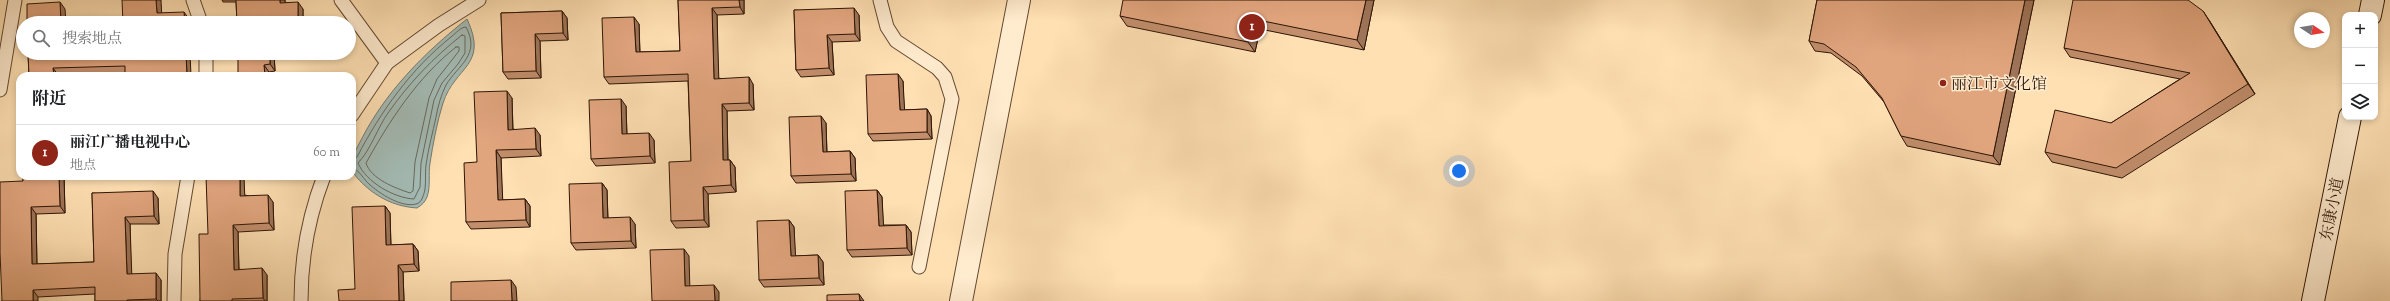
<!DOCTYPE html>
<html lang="zh">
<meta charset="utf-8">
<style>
body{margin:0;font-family:"Sorts Mill Goudy","Noto Serif SC",serif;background:#f6f6f6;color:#202124}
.controls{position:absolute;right:12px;top:12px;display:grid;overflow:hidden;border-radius:8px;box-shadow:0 2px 6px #0003}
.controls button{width:36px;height:36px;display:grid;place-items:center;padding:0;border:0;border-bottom:1px solid #e0e0e0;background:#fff;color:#202124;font:20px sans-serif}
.compass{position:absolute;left:2294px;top:12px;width:36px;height:36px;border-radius:50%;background:#fff;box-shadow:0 2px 6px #0003;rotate:102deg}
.you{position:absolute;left:1459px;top:171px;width:14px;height:14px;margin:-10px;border:3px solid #fff;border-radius:50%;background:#1a73e8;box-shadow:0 0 0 6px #1a73e833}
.badge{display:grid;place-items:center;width:26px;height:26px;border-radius:50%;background:#8f2418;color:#fff;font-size:13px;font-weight:700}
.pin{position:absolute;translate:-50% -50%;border:2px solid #fff;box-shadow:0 1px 4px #0006}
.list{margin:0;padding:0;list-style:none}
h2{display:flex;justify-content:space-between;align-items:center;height:52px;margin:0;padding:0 16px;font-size:17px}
h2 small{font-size:13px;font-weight:400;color:#757577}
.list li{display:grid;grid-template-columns:26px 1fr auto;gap:12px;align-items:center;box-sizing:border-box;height:56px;padding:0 16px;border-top:1px solid #e0e0e0}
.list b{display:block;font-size:15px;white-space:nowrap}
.list p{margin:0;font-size:13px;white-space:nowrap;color:#757577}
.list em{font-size:13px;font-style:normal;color:#757577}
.icon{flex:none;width:22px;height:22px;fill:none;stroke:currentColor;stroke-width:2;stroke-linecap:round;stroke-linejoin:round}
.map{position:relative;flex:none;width:2390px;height:301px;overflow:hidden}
.search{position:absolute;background:#fff;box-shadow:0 2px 6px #0003;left:16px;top:16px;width:340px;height:44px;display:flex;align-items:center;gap:10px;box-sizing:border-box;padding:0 14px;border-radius:22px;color:#757577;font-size:15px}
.panel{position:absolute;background:#fff;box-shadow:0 2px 6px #0003;left:16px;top:72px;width:340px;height:108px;border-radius:12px}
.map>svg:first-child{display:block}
</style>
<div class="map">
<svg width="2390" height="301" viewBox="0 0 2390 301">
<rect width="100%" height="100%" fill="#ffe0b3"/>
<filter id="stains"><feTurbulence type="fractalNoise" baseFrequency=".005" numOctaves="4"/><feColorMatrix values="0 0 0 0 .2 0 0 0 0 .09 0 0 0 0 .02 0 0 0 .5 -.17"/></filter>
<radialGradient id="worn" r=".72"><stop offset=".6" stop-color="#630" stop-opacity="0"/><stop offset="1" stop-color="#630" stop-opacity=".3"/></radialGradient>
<!-- water -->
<path fill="#a3bbb5" stroke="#74796f" d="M 467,19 C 489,66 455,66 443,103 C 437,122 433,144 430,163 C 428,174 431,186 427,197 C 425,202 422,205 417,208 C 400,207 384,201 370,190 C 364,185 355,177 352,170 C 349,160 356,150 360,142 C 385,92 424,53 467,19 Z"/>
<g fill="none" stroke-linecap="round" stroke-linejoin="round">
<!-- shore -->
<g stroke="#68685d" stroke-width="1">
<path d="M 462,35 L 465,36 L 465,53 L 458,64 L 442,83 L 434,100 L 421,163 L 420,187 L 414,199 C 394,198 366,182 358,163 C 370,151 378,127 388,113 C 409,83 434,57 462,35 Z"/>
<path d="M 456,47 L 459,47 L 459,51 L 437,79 L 429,98 L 415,162 L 413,191 L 410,193 C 395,188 371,179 366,163 C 390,120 417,78 456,47 Z"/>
<path d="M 352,159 L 357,157 C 381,111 411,69 451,37 C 456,33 461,27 466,27 C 481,55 458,65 446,85 C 441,95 438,106 436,117 C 433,132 428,149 426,165 C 425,173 426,181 425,189 C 424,194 422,203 416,204 C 401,208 379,193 369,184 C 364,180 359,169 352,168"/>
</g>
<defs>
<g id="lane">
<polyline points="193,0 201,23"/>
<polyline points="341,0 387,63"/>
<polyline points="880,0 887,27 896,41 937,68 945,77 952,99 919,267"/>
<polyline points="206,53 206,76"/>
<polyline points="0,90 15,0"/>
<polyline points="352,115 387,63 439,25 479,0"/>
<polyline points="174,301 175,254 188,176"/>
<path d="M 301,301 C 301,260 309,215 324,176"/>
</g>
<polyline id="street" points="961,301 1019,0"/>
<g id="secondary">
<polyline points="2370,15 2373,0"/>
<polyline points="2313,301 2350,117"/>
</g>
</defs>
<!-- lane casing -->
<use href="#lane" stroke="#624830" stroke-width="15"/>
<!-- street casing -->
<use href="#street" stroke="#624830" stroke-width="24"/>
<!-- secondary casing -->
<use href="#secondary" stroke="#2d1505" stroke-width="24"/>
<!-- lane -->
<use href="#lane" stroke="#ffebce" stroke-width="13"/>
<!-- street -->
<use href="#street" stroke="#ffebce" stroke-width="22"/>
<!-- secondary -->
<use href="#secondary" stroke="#ffebce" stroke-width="22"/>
</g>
<!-- wall -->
<g fill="#c28e6c" stroke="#2d1505">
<polygon points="222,0 285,0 285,2 303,9 303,23 237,23 236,2 223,2"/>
<polygon points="678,0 744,0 744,14 717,15 718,78 753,84 754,110 727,111 728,160 730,160 735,167 736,192 708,194 709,227 676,228 671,221 691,161 688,81 609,84 604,77 639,24 640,52 680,51"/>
<polygon points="1374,0 1364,50 1260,29 1255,52 1127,26 1120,16"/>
<polygon points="1817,0 2034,0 2000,165 1907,146 1901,136 1884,102 1862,76 1831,53 1815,51 1809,41"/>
<polygon points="794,10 859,15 860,41 832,42 834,75 801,77 796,70"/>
<polygon points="562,11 567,18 568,40 540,41 541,78 508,79 503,72 501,13"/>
<polygon points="2209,20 2255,94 2122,178 2052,162 2045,152 2111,123 2180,79 2070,57 2064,48"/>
<polygon points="28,53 190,53 125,73 58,75 58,76 29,76"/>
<polygon points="238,53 274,53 275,71 269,72"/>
<polygon points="903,81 904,110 927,109 931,116 932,139 873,141 868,134"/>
<polygon points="512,98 513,129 540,135 541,156 501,158 502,200 525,199 530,206 530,227 471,229 466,222 477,162"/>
<polygon points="626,106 627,134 654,140 655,163 596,166 591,159"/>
<polygon points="826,123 827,152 850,151 855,158 856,181 796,183 791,176"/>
<polygon points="23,176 64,176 65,213 36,214 37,264 94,262 92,193 158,198 159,224 130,224 131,274 161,280 161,301 95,301 95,294 38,297 2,301 23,181"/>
<polygon points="602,183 607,190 608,218 635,224 636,248 576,250 571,243"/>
<polygon points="877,190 882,197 883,225 906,225 911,232 912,255 852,257 847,250"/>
<polygon points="245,195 273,202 274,230 238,232 239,269 267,275 267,301 200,301 208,234"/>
<polygon points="385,206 390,213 391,245 413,244 418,251 419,271 403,272 404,301 355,289"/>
<polygon points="789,220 794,227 795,256 818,255 823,262 824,285 764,287 759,280"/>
</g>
<!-- shaded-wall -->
<g fill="#9e7458" stroke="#2d1505">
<polygon points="156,0 161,0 162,20 157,13"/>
<polygon points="280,0 285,0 285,10 280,3"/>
<polygon points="739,0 744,0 744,14 740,7"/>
<polygon points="1366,0 1374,0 1364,50 1357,40"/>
<polygon points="2025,0 2034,0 2000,165 1993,156"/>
<polygon points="60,2 65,9 66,23 61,23"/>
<polygon points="298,2 303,9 303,23 298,23"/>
<polygon points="712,8 717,15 719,86 714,79"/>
<polygon points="854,8 859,15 860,41 855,34"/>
<polygon points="562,11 567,18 568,40 563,33"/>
<polygon points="2203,11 2209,20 2255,94 2248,84"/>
<polygon points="184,12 189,19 189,23 185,23"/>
<polygon points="634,17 639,24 640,59 636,52"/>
<polygon points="1253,19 1260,29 1255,52 1248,42"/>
<polygon points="535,34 540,41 541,78 536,71"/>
<polygon points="827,35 832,42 834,75 829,68"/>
<polygon points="186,53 190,53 191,76 187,76"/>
<polygon points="270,53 274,53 275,71 270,64"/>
<polygon points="264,65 269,72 269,76 265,76"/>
<polygon points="53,68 58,75 58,76 54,76"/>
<polygon points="898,74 903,81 905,117 900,110"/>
<polygon points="749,77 753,84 754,110 749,103"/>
<polygon points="507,91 512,98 513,137 508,130"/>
<polygon points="621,99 626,106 627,141 622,134"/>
<polygon points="722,104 727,111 728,167 723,160"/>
<polygon points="927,109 931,116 932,139 927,132"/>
<polygon points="821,116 826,123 827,159 823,152"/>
<polygon points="535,128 540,135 541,156 536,149"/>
<polygon points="649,133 654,140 655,163 650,156"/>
<polygon points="496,150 501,158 503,207 498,200"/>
<polygon points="850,151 855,158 856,181 851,174"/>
<polygon points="730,160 735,167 736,192 731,185"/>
<polygon points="59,176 64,176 65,213 60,206"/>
<polygon points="240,176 244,176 245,203 240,196"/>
<polygon points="602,183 607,190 608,225 603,218"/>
<polygon points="703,187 708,194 709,227 704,220"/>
<polygon points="877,190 882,197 884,233 879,226"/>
<polygon points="153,191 158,198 159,224 154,216"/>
<polygon points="268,195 273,202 274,230 269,223"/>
<polygon points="525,199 530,206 530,227 526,220"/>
<polygon points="385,206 390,213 391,252 386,245"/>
<polygon points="31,207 36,214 37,271 32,264"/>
<polygon points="125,217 130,224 132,281 127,274"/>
<polygon points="630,217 635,224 636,248 631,241"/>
<polygon points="789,220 794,227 796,263 791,256"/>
<polygon points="233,225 238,232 239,277 234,270"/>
<polygon points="906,225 911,232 912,255 907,248"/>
<polygon points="413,244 418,251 419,271 414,264"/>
<polygon points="684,249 689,256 690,293 685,286"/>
<polygon points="818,255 823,262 824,285 819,278"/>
<polygon points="398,265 403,272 404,301 399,301"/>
<polygon points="262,268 267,275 267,301 265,301 263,298"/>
<polygon points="156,273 161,280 161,301 158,301 156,299"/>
<polygon points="511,280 516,287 517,301 512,301"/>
<polygon points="714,285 719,292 719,301 715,301"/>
<polygon points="33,290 38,297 38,301 33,301"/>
<polygon points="859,294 864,301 860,301"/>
</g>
<!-- building -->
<g fill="#e1a57e" stroke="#2d1505">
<polygon points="122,0 156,0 157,13 184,12 185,23 123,23"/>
<polygon points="236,0 280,0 280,3 298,2 298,23 237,23"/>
<polygon points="678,0 739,0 740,7 712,8 714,79 749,77 749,103 722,104 723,160 730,160 731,185 703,187 704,220 671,221 669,162 691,161 688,74 604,77 602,18 634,17 636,52 680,51"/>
<polygon points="1123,0 1366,0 1357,40 1253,19 1248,42 1120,16"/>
<polygon points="1817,0 2025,0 1993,156 1901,136 1882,98 1856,67 1824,44 1809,41"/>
<polygon points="2073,0 2188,0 2203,11 2248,84 2116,168 2045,152 2055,110 2111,123 2190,73 2064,48"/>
<polygon points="60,2 61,23 27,23 27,4"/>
<polygon points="854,8 855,34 827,35 829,68 796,70 794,10"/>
<polygon points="562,11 563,33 535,34 536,71 503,72 501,13"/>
<polygon points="28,53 186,53 187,76 125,76 125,66 53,68 54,76 29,76"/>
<polygon points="238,53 270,53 270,64 264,65 265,76 238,76"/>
<polygon points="898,74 900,110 927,109 927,132 868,134 866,75"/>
<polygon points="507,91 508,130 535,128 536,149 496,150 498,200 525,199 526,220 466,222 464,163 477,162 474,92"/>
<polygon points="621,99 622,134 649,133 650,156 591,159 589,100"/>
<polygon points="821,116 823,152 850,151 851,174 791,176 789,117"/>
<polygon points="23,176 59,176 60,206 31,207 32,264 94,262 92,193 153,191 154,216 125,217 127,274 156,273 156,299 127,300 127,301 95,301 95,287 33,290 33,301 2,301 0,252 0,182 23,181"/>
<polygon points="206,176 240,176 240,196 268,195 269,223 233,225 234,270 262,268 263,298 232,299 232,301 200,301 199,234 208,234"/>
<polygon points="602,183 603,218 630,217 631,241 571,243 569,184"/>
<polygon points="877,190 879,226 906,225 907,248 847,250 845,191"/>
<polygon points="385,206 386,245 413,244 414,264 398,265 399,301 339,301 338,290 355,289 352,207"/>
<polygon points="789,220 791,256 818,255 819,278 759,280 757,221"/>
<polygon points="684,249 685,286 714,285 715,301 652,301 650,250"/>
<polygon points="511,280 512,301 451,301 451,282"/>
<polygon points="859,294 860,301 827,301 827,295"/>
</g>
<!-- markers -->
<circle fill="#8f2418" stroke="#ffebce" stroke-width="1.5" cx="1943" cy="83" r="4"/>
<g text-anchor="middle" stroke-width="3" stroke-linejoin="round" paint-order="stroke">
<!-- poi labels -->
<g font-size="16" fill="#2d1505" stroke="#ffebce" text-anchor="start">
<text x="1951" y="89">丽江市文化馆</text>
</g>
<!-- street labels -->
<g font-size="16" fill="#2d1505" stroke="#ffebce">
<text transform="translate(2331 209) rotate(-79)" y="6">东康小道</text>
</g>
</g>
<rect width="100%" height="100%" filter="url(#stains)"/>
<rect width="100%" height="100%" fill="url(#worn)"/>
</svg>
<div class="controls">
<button>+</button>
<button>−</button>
<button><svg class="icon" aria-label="layers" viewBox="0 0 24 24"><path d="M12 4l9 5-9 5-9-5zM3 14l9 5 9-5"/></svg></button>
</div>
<svg class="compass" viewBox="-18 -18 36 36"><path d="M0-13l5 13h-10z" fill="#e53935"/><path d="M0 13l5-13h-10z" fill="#757577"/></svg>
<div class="you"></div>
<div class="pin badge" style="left:1252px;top:27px">1</div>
<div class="search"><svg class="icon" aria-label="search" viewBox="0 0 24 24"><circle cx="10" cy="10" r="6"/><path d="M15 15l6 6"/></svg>搜索地点</div>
<section class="panel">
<h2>附近<small></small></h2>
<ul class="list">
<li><span class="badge">1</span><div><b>丽江广播电视中心</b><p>地点</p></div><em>60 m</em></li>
</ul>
</section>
</div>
